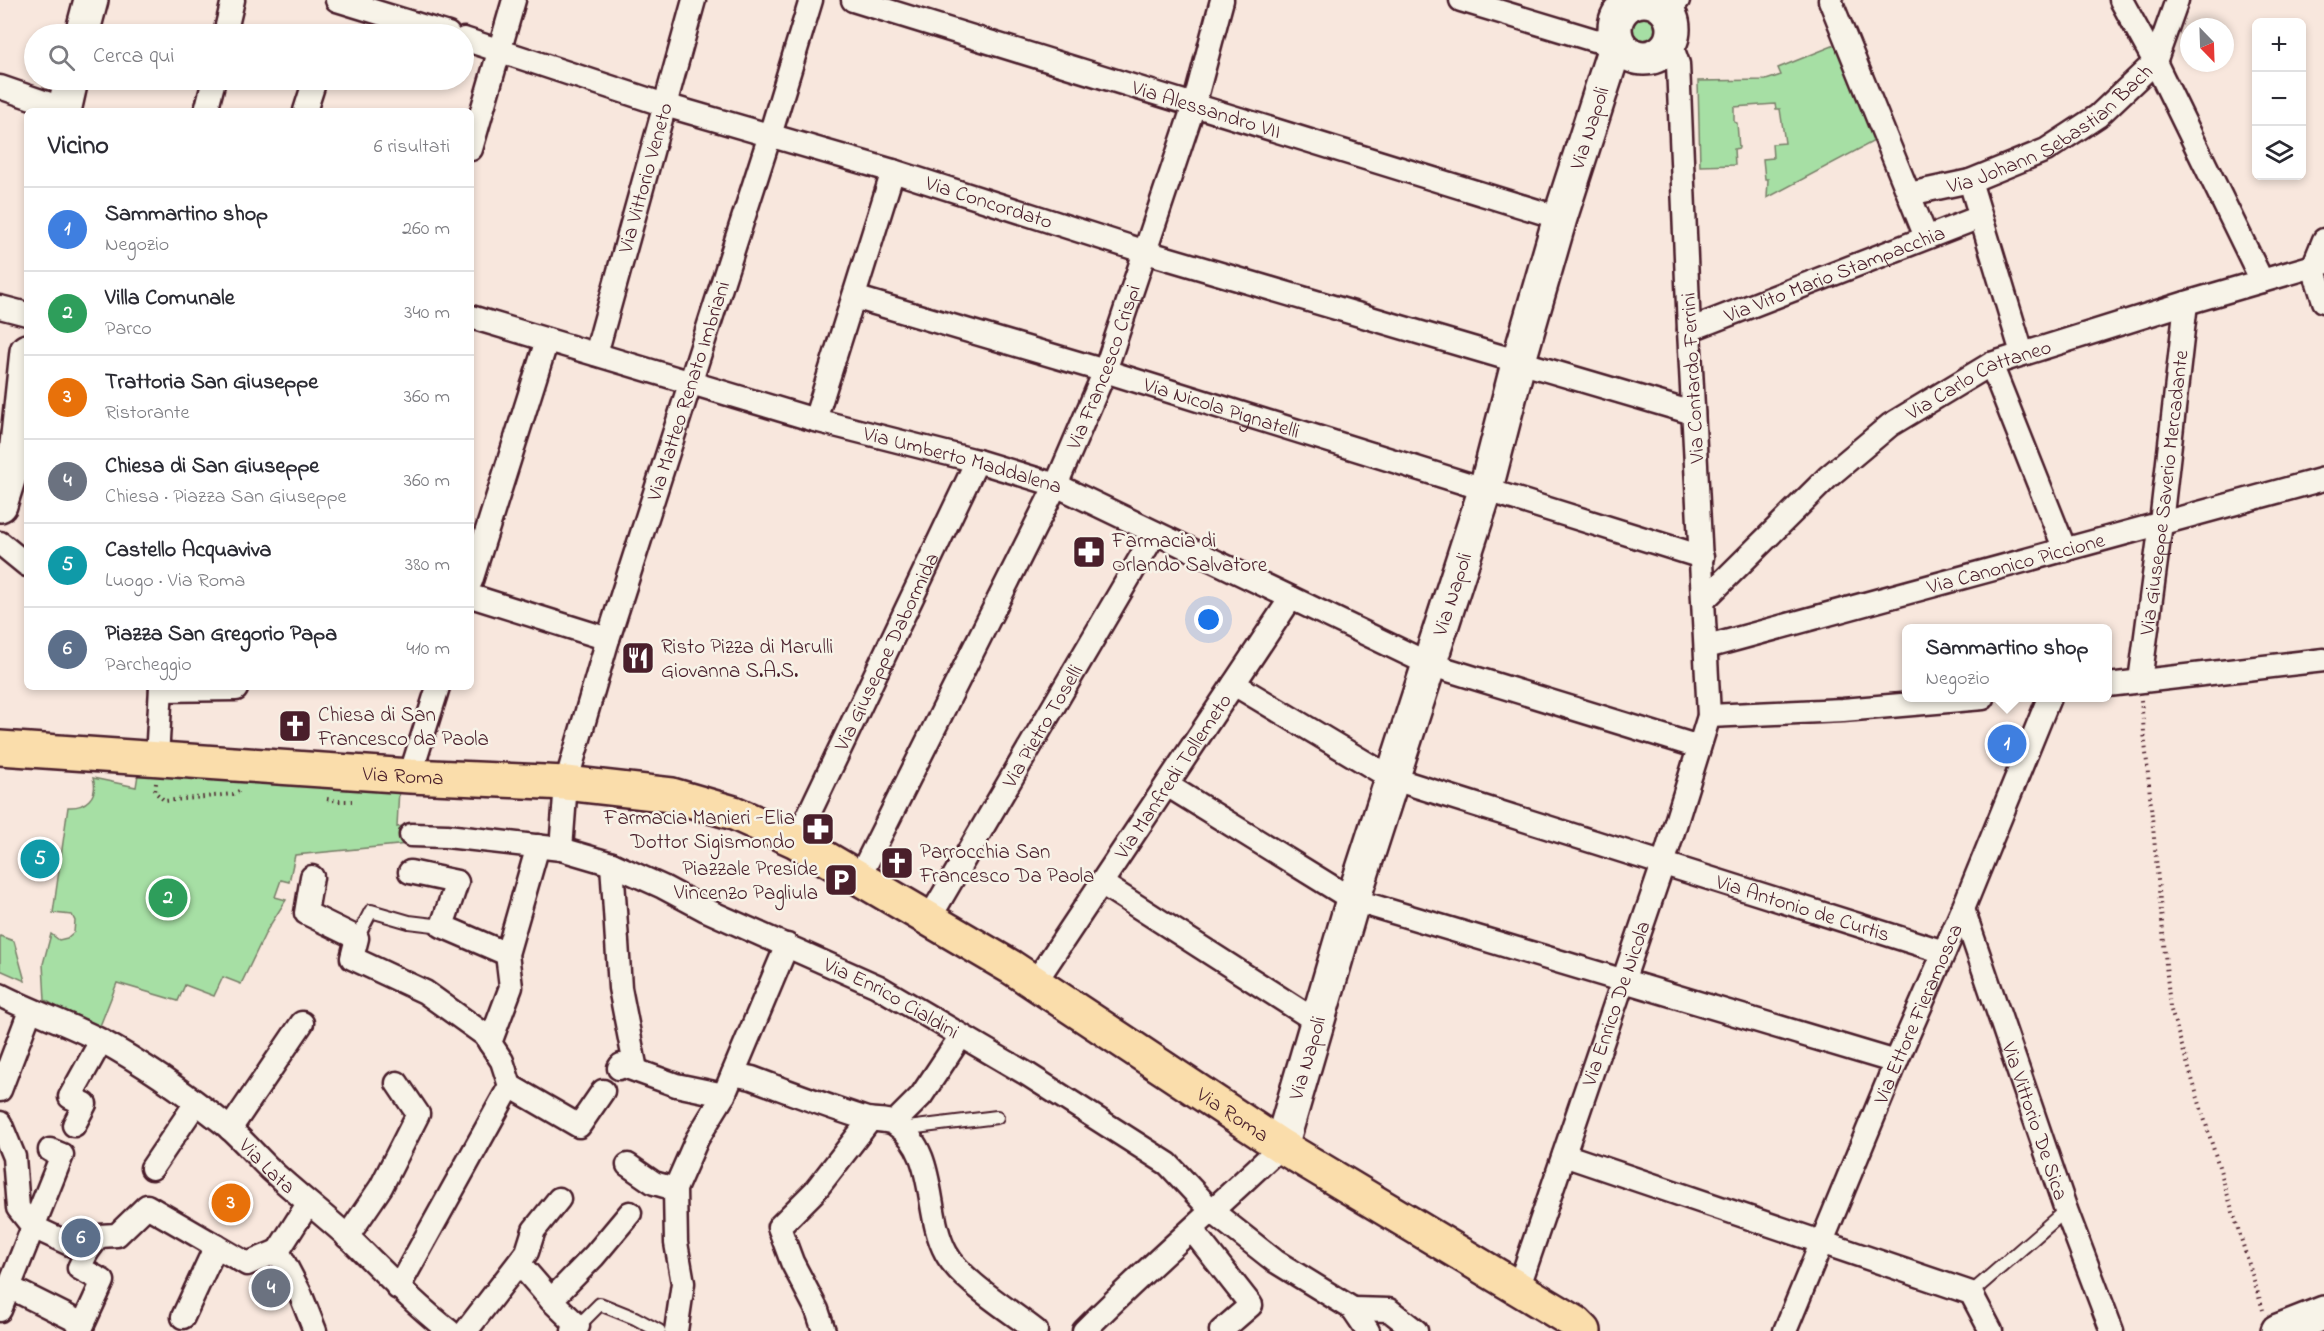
<!DOCTYPE html>
<html lang="it">
<meta charset="utf-8">
<style>
body{margin:0;font-family:"Indie Flower",sans-serif;background:#f2f2f3;color:#2b2b33}
.controls{position:absolute;right:18px;top:18px;display:grid;overflow:hidden;border-radius:9px;box-shadow:0 3px 9px #0003}
.controls button{width:54px;height:54px;display:grid;place-items:center;padding:0;border:0;border-bottom:2px solid #e1e1e2;background:#fff;color:#2b2b33;font:30px sans-serif}
.compass{position:absolute;left:2180px;top:18px;width:54px;height:54px;border-radius:50%;background:#fff;box-shadow:0 3px 9px #0003;rotate:157deg}
.you{position:absolute;left:1209px;top:620px;width:21px;height:21px;margin:-15px;border:4px solid #fff;border-radius:50%;background:#1a73e8;box-shadow:0 0 0 9px #1a73e833}
.badge{display:grid;place-items:center;width:39px;height:39px;border-radius:50%;background:#4a1f2b;color:#fff;font-size:20px;font-weight:700}
.pin{position:absolute;translate:-50% -50%;border:3px solid #fff;box-shadow:0 2px 6px #0006}
.popup{position:absolute;left:1902px;top:624px;width:210px;height:78px;box-sizing:border-box;display:grid;place-content:center;border-radius:9px;background:#fff;filter:drop-shadow(0 2px 4px #0005);font-size:20px;white-space:nowrap;color:#7c7c81}
.popup b{font-size:22px;color:#2b2b33}
.popup::after{content:'';position:absolute;left:50%;top:100%;margin-left:-12px;border:12px solid transparent;border-top-color:#fff}
.list{margin:0;padding:0;list-style:none}
h2{display:flex;justify-content:space-between;align-items:center;height:78px;margin:0;padding:0 24px;font-size:26px}
h2 small{font-size:20px;font-weight:400;color:#7c7c81}
.list li{display:grid;grid-template-columns:39px 1fr auto;gap:18px;align-items:center;box-sizing:border-box;height:84px;padding:0 24px;border-top:2px solid #e1e1e2}
.list b{display:block;font-size:22px;white-space:nowrap}
.list p{margin:0;font-size:20px;white-space:nowrap;color:#7c7c81}
.list em{font-size:20px;font-style:normal;color:#7c7c81}
.icon{flex:none;width:33px;height:33px;fill:none;stroke:currentColor;stroke-width:2;stroke-linecap:round;stroke-linejoin:round}
.map{position:relative;flex:none;width:2324px;height:1331px;overflow:hidden}
.search{position:absolute;background:#fff;box-shadow:0 3px 9px #0003;left:24px;top:24px;width:450px;height:66px;display:flex;align-items:center;gap:15px;box-sizing:border-box;padding:0 21px;border-radius:33px;color:#7c7c81;font-size:22px}
.panel{position:absolute;background:#fff;box-shadow:0 3px 9px #0003;left:24px;top:108px;width:450px;height:582px;border-radius:9px}
.map>svg:first-child{display:block}
</style>
<div class="map">
<svg width="2324" height="1331" viewBox="0 0 2324 1331">
<rect width="100%" height="100%" fill="#f8e7dd"/>
<filter id="ink" filterUnits="userSpaceOnUse"><feTurbulence type="fractalNoise" baseFrequency=".0167" numOctaves="2"/><feDisplacementMap in="SourceGraphic" scale="12" xChannelSelector="R" yChannelSelector="G"/><feConvolveMatrix kernelMatrix="1 2 1 2 8 2 1 2 1" color-interpolation-filters="sRGB"/></filter>
<g filter="url(#ink)">
<!-- green -->
<g fill="#a6dfa4" stroke="#787f68" stroke-width="1.5">
<circle cx="1644" cy="29" r="14"/>
<polygon points="1840,43 1880,138 1767,198 1768,179 1765,179 1763,159 1773,158 1772,144 1785,143 1780,109 1776,109 1775,104 1734,107 1734,122 1737,123 1739,148 1734,149 1735,165 1700,166 1698,81 1766,80 1781,75 1778,68"/>
<path d="M 139,768 L 399,788 L 397,827 L 410,825 L 408,844 L 295,855 L 289,882 L 281,880 L 275,897 L 286,900 L 267,930 L 241,984 L 223,977 L 214,996 L 185,985 L 178,1001 L 117,983 L 98,1031 L 45,1000 L 43,964 L 51,934 L 59,940 L 67,938 L 74,932 L 75,921 L 72,915 L 53,913 L 68,807 C 85,808 99,797 93,778 L 136,787 Z"/>
<polygon points="0,936 14,941 25,981 0,970"/>
</g>
<g fill="none" stroke-linecap="round" stroke-linejoin="round">
<defs>
<g id="lane">
<polyline points="357,938 371,911 409,922 442,926"/>
<polyline points="900,1129 997,1117"/>
<polyline points="1971,1293 2066,1210"/>
<polyline points="578,1326 600,1304 635,1318 659,1331"/>
</g>
<g id="street">
<polyline points="337,0 448,34"/>
<path id="s1" d="M 853,0 L 1560,218"/>
<polyline points="1461,0 1594,40 1617,41"/>
<polyline points="1830,0 1926,237"/>
<polyline points="2121,0 2155,62 2262,281"/>
<polyline points="1666,11 1678,0"/>
<polyline points="225,34 233,0"/>
<path id="s2" d="M 464,39 L 665,105 L 893,171 L 1146,252 L 1693,413"/>
<polyline points="0,87 64,109"/>
<polyline points="206,111 214,80"/>
<polyline points="305,111 315,80"/>
<polyline points="471,149 514,0"/>
<polyline points="1970,181 2022,353"/>
<path id="s3" d="M 1909,194 L 1970,181 L 2046,150 L 2098,116 L 2155,62 L 2177,0"/>
<polyline points="2313,267 2324,301"/>
<polyline points="2313,267 2324,240"/>
<path id="s4" d="M 854,297 L 1105,371 L 1702,557"/>
<polyline points="0,307 27,314"/>
<path id="s5" d="M 471,317 L 815,420 L 977,461 L 1056,485 L 1429,664 L 1699,747"/>
<path id="s6" d="M 1689,330 L 1980,217"/>
<path id="s7" d="M 596,354 L 694,0"/>
<polyline points="1991,364 2065,550"/>
<polyline points="815,420 893,171"/>
<polyline points="0,543 27,565"/>
<polyline points="471,581 547,340"/>
<polyline points="471,596 608,639"/>
<path id="s8" d="M 1704,600 L 1828,477 L 1890,425 L 1991,364 L 2186,303 L 2324,263"/>
<path id="s9" d="M 1707,647 L 2324,479"/>
<path id="s10" d="M 2140,681 L 2161,523 L 2186,303"/>
<path id="s11" d="M 1234,684 L 1391,778 L 1944,952"/>
<polyline points="2108,685 2324,660"/>
<polyline points="161,690 236,689"/>
<polyline points="1709,716 1843,710 1983,698"/>
<polyline points="157,758 161,687"/>
<polyline points="410,776 438,687"/>
<polyline points="1167,785 1353,900 1896,1062"/>
<path id="s12" d="M 411,835 L 447,836 L 561,849 L 612,864 L 663,887 L 706,910 L 877,986 L 1027,1074 L 1168,1164 L 1213,1212 L 1275,1261 L 1353,1309 L 1368,1331"/>
<path id="s13" d="M 796,841 L 977,461"/>
<path id="s14" d="M 561,849 L 566,783 L 608,639 L 770,135 L 811,0"/>
<polyline points="612,864 620,988 636,1070"/>
<polyline points="410,872 457,882 442,926 507,954"/>
<polyline points="312,877 306,913 357,938 352,958 425,992 485,1035 490,1043"/>
<path id="s15" d="M 859,878 L 1056,485 L 1105,371 L 1194,105 L 1222,0"/>
<polyline points="1101,883 1316,1021"/>
<path id="s16" d="M 1963,909 L 2066,1210 L 2112,1331"/>
<path id="s17" d="M 929,919 L 1155,533"/>
<path id="s18" d="M 1034,984 L 1291,598"/>
<path id="s19" d="M 0,995 C 33,1012 67,1023 100,1040 C 145,1064 188,1095 228,1127 C 244,1141 258,1158 273,1172 C 298,1195 324,1215 349,1238 C 383,1271 412,1302 449,1331"/>
<polyline points="619,1068 621,1065 676,1085 724,1095"/>
<path d="M 733,1074 L 752,1078 C 789,1092 826,1106 864,1118 C 873,1121 888,1119 895,1124 C 938,1152 924,1213 946,1253 C 961,1281 1011,1311 1036,1331"/>
<polyline points="510,1086 579,1126 603,1091"/>
<polyline points="0,1090 30,1011"/>
<polyline points="0,1123 14,1157 18,1208 33,1227 0,1310"/>
<polyline points="894,1123 921,1096 961,1036"/>
<polyline points="74,1125 85,1104 70,1097 101,1041"/>
<polyline points="230,1129 302,1023"/>
<polyline points="50,1150 62,1155 33,1227 87,1252 99,1236 117,1235 147,1206 247,1264 278,1251"/>
<polyline points="1564,1155 1971,1293 1991,1331"/>
<polyline points="628,1165 654,1183 675,1189"/>
<polyline points="152,1168 196,1103"/>
<polyline points="308,1204 278,1251 300,1293 315,1331"/>
<polyline points="1192,1230 1251,1305 1221,1331"/>
<polyline points="347,1237 381,1187 418,1114 397,1083"/>
<polyline points="519,1263 551,1300"/>
<polyline points="9,1287 83,1324"/>
<polyline points="398,1288 510,1086 502,1061 490,1043 511,987 507,954 538,846"/>
<path id="s20" d="M 1518,1289 L 1663,864 L 1709,716 L 1689,330 L 1678,64 L 1670,41"/>
<polyline points="1353,1309 1389,1310 1416,1331"/>
<polyline points="183,1317 216,1246"/>
<polyline points="80,1331 103,1281 79,1268 87,1252"/>
<polyline points="466,1331 527,1252 534,1230 559,1199"/>
<polyline points="573,1331 578,1326 551,1300 594,1256 630,1213"/>
<polyline points="676,1331 683,1283 676,1243 675,1189 697,1139 724,1095 787,945"/>
<polyline points="824,1331 817,1310 792,1262 779,1227 815,1191 870,1120"/>
<path d="M 1084,1331 C 1147,1267 1216,1209 1281,1146"/>
<path id="s21" d="M 1785,1331 L 1896,1062 L 1963,909 L 2049,698"/>
</g>
<g id="secondary">
<circle cx="1644" cy="29" r="29"/>
<polyline points="82,34 91,0"/>
<polyline points="64,111 71,80"/>
<polyline points="0,505 16,454 27,351"/>
<path id="s22" d="M 1281,1146 L 1353,900 L 1486,488 L 1519,360 L 1560,218 L 1617,41"/>
<polyline points="2278,1331 2324,1313"/>
</g>
<g id="primary">
<path id="s23" d="M 0,748 L 410,776 L 566,783 L 672,795 L 734,813 L 796,841 L 1011,967 L 1281,1146 L 1576,1323 L 1584,1331"/>
</g>
</defs>
<!-- lane casing -->
<use href="#lane" stroke="#4a1f2b" stroke-width="16"/>
<!-- street casing -->
<use href="#street" stroke="#4a1f2b" stroke-width="27"/>
<!-- secondary casing -->
<use href="#secondary" stroke="#4a1f2b" stroke-width="38"/>
<!-- primary casing -->
<use href="#primary" stroke="#4a1f2b" stroke-width="38"/>
<!-- path -->
<g stroke="#4a1f2b" stroke-width="4" stroke-dasharray="1.5 4.5" stroke-linecap="butt">
<polyline points="2141,700 2170,1007 2263,1310"/>
<polyline points="156,783 155,792 165,801 233,794 239,791"/>
<polyline points="327,799 339,801 352,801"/>
</g>
<!-- lane -->
<use href="#lane" stroke="#f7f3e8" stroke-width="12"/>
<!-- street -->
<use href="#street" stroke="#f7f3e8" stroke-width="22"/>
<!-- secondary -->
<use href="#secondary" stroke="#f7f3e8" stroke-width="33"/>
<!-- primary -->
<use href="#primary" stroke="#faddab" stroke-width="33"/>
</g>
</g>
<!-- icons -->
<defs>
<symbol id="pharmacy-square" viewBox="-11 -11 22 22"><rect x="-9" y="-9" width="18" height="18" rx="4" fill="#4a1f2b" stroke="#f7f3e8"/><path d="M-2-6h4v4h4v4h-4v4h-4v-4h-4v-4h4Z" fill="#fff"/></symbol>
<symbol id="restaurant-square" viewBox="-11 -11 22 22"><rect x="-9" y="-9" width="18" height="18" rx="4" fill="#4a1f2b" stroke="#f7f3e8"/><path d="M-5-6h1v4h1v-4h1v4h1v-4h1v5L-1.5 .5V6h-2V.5L-5-1ZM5-6V6H3V1.5H1.5Q1.5-4 5-6Z" fill="#fff"/></symbol>
<symbol id="church-square" viewBox="-11 -11 22 22"><rect x="-9" y="-9" width="18" height="18" rx="4" fill="#4a1f2b" stroke="#f7f3e8"/><path d="M-1.2-6h2.4v3.5h3.3v2.4h-3.3V6h-2.4V-.1h-3.3v-2.4h3.3Z" fill="#fff"/></symbol>
<symbol id="parking-square" viewBox="-11 -11 22 22"><rect x="-9" y="-9" width="18" height="18" rx="4" fill="#4a1f2b" stroke="#f7f3e8"/><path d="M-3.5-5.5H1a3.5 3.5 0 0 1 0 7H-1V5.5H-3.5ZM-1-3.4V-.6H.8a1.4 1.4 0 0 0 0-2.8Z" fill="#fff"/></symbol>
</defs>
<g fill-rule="evenodd">
<use href="#pharmacy-square" x="1070" y="533" width="38" height="38"/>
<use href="#restaurant-square" x="619" y="639" width="38" height="38"/>
<use href="#church-square" x="276" y="707" width="38" height="38"/>
<use href="#pharmacy-square" x="799" y="810" width="38" height="38"/>
<use href="#church-square" x="878" y="844" width="38" height="38"/>
<use href="#parking-square" x="822" y="861" width="38" height="38"/>
</g>
<g text-anchor="middle" stroke-width="5" stroke-linejoin="round" paint-order="stroke">
<!-- street labels -->
<g font-size="21" fill="#4a1f2b" stroke="#f7f3e8">
<text dy="7" stroke="none"><textPath href="#s1" startOffset="370">Via Alessandro VII</textPath></text>
<text dy="7" stroke="none"><textPath href="#s3" startOffset="158">Via Johann Sebastian Bach</textPath></text>
<text dy="7" stroke="none"><textPath href="#s22" startOffset="1064">Via Napoli</textPath></text>
<text dy="7" stroke="none"><textPath href="#s7" startOffset="183">Via Vittorio Veneto</textPath></text>
<text dy="7" stroke="none"><textPath href="#s2" startOffset="550">Via Concordato</textPath></text>
<text dy="7" stroke="none"><textPath href="#s6" startOffset="156">Via Vito Mario Stampacchia</textPath></text>
<text dy="7" stroke="none"><textPath href="#s15" startOffset="567">Via Francesco Crispi</textPath></text>
<text transform="translate(1692 378) rotate(-93)" y="7">Via Contardo Ferrini</text>
<text dy="7" stroke="none"><textPath href="#s8" startOffset="356">Via Carlo Cattaneo</textPath></text>
<text dy="7" stroke="none"><textPath href="#s14" startOffset="477">Via Matteo Renato Imbriani</textPath></text>
<text dy="7" stroke="none"><textPath href="#s4" startOffset="384">Via Nicola Pignatelli</textPath></text>
<text dy="7" stroke="none"><textPath href="#s5" startOffset="512">Via Umberto Maddalena</textPath></text>
<text dy="7" stroke="none"><textPath href="#s10" startOffset="190">Via Giuseppe Saverio Mercadante</textPath></text>
<text dy="7" stroke="none"><textPath href="#s9" startOffset="320">Via Canonico Piccione</textPath></text>
<text dy="7" stroke="none"><textPath href="#s22" startOffset="578">Via Napoli</textPath></text>
<text dy="7" stroke="none"><textPath href="#s13" startOffset="210">Via Giuseppe Dabormida</textPath></text>
<text dy="7" stroke="none"><textPath href="#s17" startOffset="224">Via Pietro Toselli</textPath></text>
<text dy="7" stroke="none"><textPath href="#s23" startOffset="404">Via Roma</textPath></text>
<text dy="7" stroke="none"><textPath href="#s18" startOffset="250">Via Manfredi Tollemeto</textPath></text>
<text dy="7" stroke="none"><textPath href="#s11" startOffset="615">Via Antonio de Curtis</textPath></text>
<text dy="7" stroke="none"><textPath href="#s12" startOffset="514">Via Enrico Cialdini</textPath></text>
<text dy="7" stroke="none"><textPath href="#s20" startOffset="302">Via Enrico De Nicola</textPath></text>
<text dy="7" stroke="none"><textPath href="#s21" startOffset="344">Via Ettore Fieramosca</textPath></text>
<text dy="7" stroke="none"><textPath href="#s22" startOffset="92">Via Napoli</textPath></text>
<text dy="7" stroke="none"><textPath href="#s23" startOffset="1322">Via Roma</textPath></text>
<text dy="7" stroke="none"><textPath href="#s16" startOffset="224">Via Vittorio De Sica</textPath></text>
<text dy="7" stroke="none"><textPath href="#s19" startOffset="320">Via Lata</textPath></text>
</g>
<!-- poi labels -->
<g font-size="21" fill="#4a1f2b" stroke="#f7f3e8" text-anchor="start">
<text x="1112" y="547">Farmacia di<tspan x="1112" dy="24">Orlando Salvatore</tspan></text>
<text x="661" y="653">Risto Pizza di Marulli<tspan x="661" dy="24">Giovanna S.A.S.</tspan></text>
<text x="318" y="721">Chiesa di San<tspan x="318" dy="24">Francesco da Paola</tspan></text>
<text x="795" y="824" text-anchor="end">Farmacia Manieri -Elia<tspan x="795" dy="24">Dottor Sigismondo</tspan></text>
<text x="920" y="858">Parrocchia San<tspan x="920" dy="24">Francesco Da Paola</tspan></text>
<text x="818" y="875" text-anchor="end">Piazzale Preside<tspan x="818" dy="24">Vincenzo Pagliula</tspan></text>
</g>
</g>
</svg>
<div class="controls">
<button>+</button>
<button>−</button>
<button><svg class="icon" aria-label="layers" viewBox="0 0 24 24"><path d="M12 4l9 5-9 5-9-5zM3 14l9 5 9-5"/></svg></button>
</div>
<svg class="compass" viewBox="-18 -18 36 36"><path d="M0-13l5 13h-10z" fill="#e53935"/><path d="M0 13l5-13h-10z" fill="#7c7c81"/></svg>
<div class="you"></div>
<div class="pin badge" style="left:2007px;top:744px;background:#3f7fe0">1</div>
<div class="popup"><b>Sammartino shop</b>Negozio</div>
<div class="pin badge" style="left:168px;top:898px;background:#2e9e5b">2</div>
<div class="pin badge" style="left:231px;top:1203px;background:#e8710a">3</div>
<div class="pin badge" style="left:271px;top:1288px;background:#6b7280">4</div>
<div class="pin badge" style="left:40px;top:859px;background:#0f9aa8">5</div>
<div class="pin badge" style="left:81px;top:1238px;background:#5c6f8a">6</div>
<div class="search"><svg class="icon" aria-label="search" viewBox="0 0 24 24"><circle cx="10" cy="10" r="6"/><path d="M15 15l6 6"/></svg>Cerca qui</div>
<section class="panel">
<h2>Vicino<small>6 risultati</small></h2>
<ul class="list">
<li><span class="badge" style="background:#3f7fe0">1</span><div><b>Sammartino shop</b><p>Negozio</p></div><em>260 m</em></li>
<li><span class="badge" style="background:#2e9e5b">2</span><div><b>Villa Comunale</b><p>Parco</p></div><em>340 m</em></li>
<li><span class="badge" style="background:#e8710a">3</span><div><b>Trattoria San Giuseppe</b><p>Ristorante</p></div><em>360 m</em></li>
<li><span class="badge" style="background:#6b7280">4</span><div><b>Chiesa di San Giuseppe</b><p>Chiesa · Piazza San Giuseppe</p></div><em>360 m</em></li>
<li><span class="badge" style="background:#0f9aa8">5</span><div><b>Castello Acquaviva</b><p>Luogo · Via Roma</p></div><em>380 m</em></li>
<li><span class="badge" style="background:#5c6f8a">6</span><div><b>Piazza San Gregorio Papa</b><p>Parcheggio</p></div><em>410 m</em></li>
</ul>
</section>
</div>
